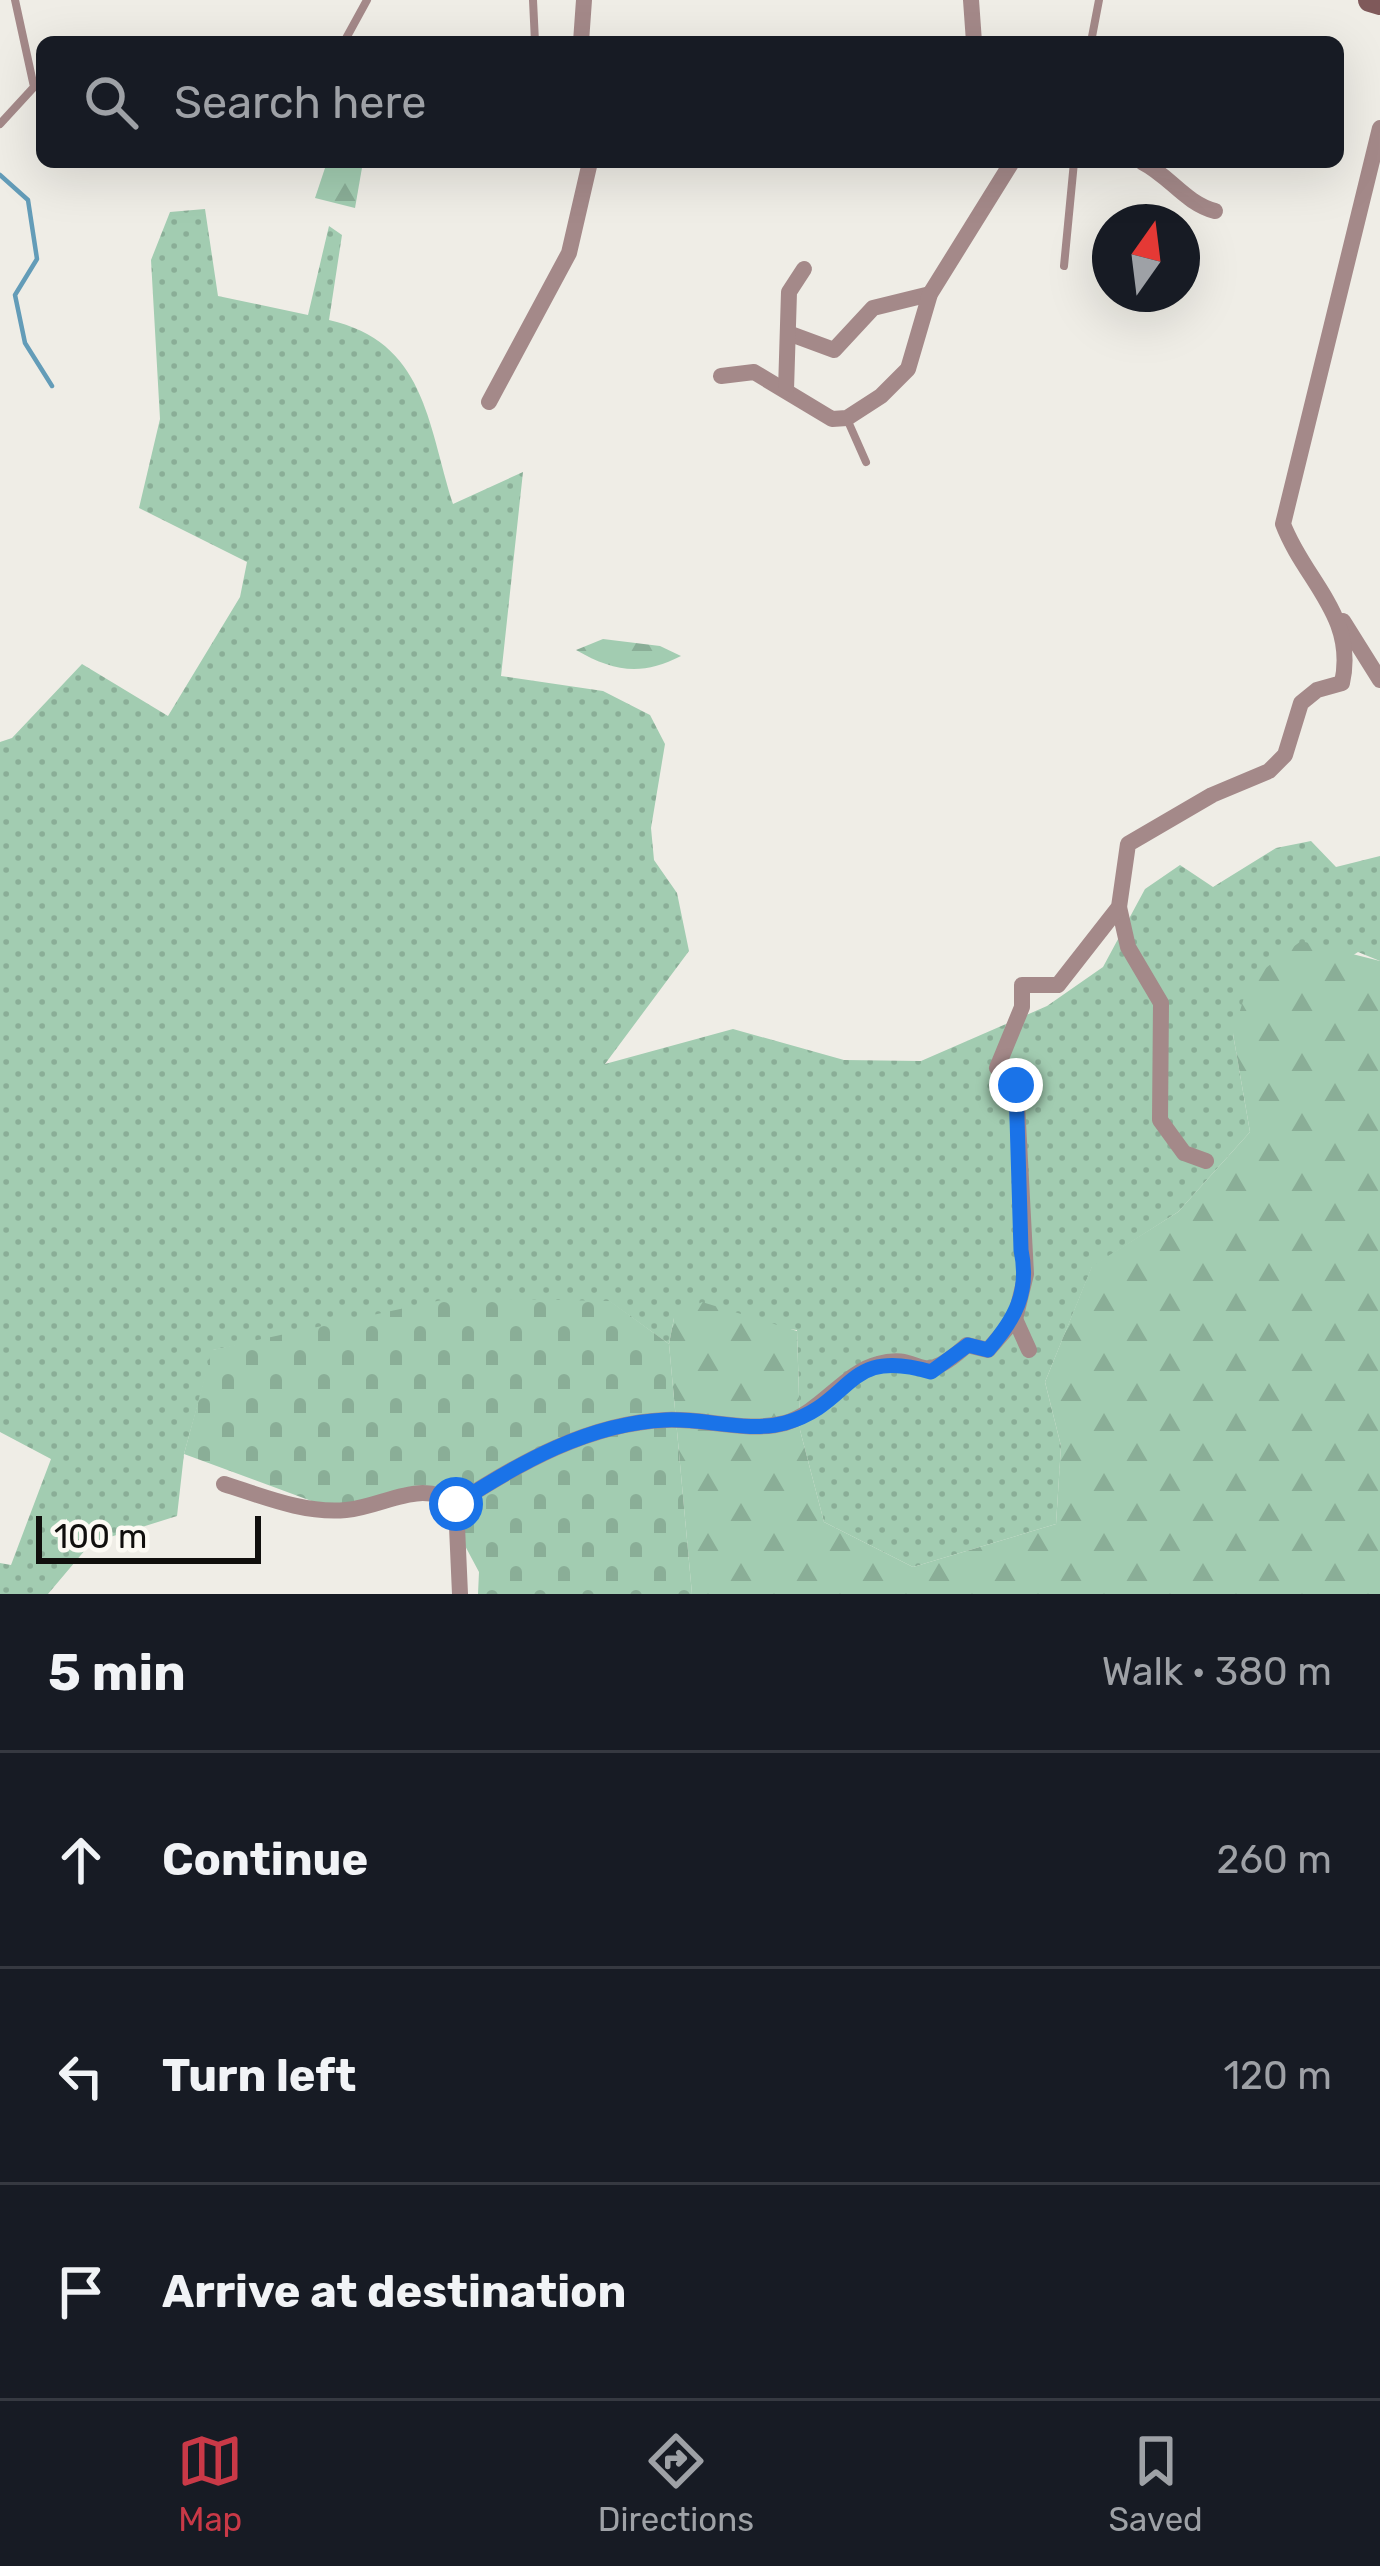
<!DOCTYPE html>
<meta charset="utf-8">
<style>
body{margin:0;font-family:Rubik,sans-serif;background:#242831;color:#f1f3f6}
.compass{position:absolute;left:1092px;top:204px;width:108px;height:108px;border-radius:50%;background:#171b24;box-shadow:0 12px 48px #0002;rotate:14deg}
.scale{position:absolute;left:36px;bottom:30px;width:225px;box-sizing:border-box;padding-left:12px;border:6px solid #100f0d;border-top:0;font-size:33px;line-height:42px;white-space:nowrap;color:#100f0d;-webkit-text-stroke:9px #fcfaf3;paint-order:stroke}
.stop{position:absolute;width:36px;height:36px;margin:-27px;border:9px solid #1a73e8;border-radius:50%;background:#fff}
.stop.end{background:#1a73e8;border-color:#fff;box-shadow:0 3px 12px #0008}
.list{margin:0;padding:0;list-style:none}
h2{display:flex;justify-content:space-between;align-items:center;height:156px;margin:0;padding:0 48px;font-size:51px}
h2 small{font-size:39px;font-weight:400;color:#9ea1a6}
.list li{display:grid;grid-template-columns:78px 1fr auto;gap:36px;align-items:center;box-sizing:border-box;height:216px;padding:0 48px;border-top:3px solid #363941}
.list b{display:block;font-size:45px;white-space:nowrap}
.list em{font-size:39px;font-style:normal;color:#9ea1a6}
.icon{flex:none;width:66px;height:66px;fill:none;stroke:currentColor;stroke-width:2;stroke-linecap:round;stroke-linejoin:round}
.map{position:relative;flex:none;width:1380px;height:1594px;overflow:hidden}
.search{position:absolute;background:#171b24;box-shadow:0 12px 48px #0002;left:36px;right:36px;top:36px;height:132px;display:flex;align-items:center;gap:30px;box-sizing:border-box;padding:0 42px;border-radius:18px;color:#9ea1a6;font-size:45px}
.sheet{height:804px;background:#171b24}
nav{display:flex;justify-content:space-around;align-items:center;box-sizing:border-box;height:168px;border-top:3px solid #363941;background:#171b24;font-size:33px;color:#9ea1a6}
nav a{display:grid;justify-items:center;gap:6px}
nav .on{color:#c93947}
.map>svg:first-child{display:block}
</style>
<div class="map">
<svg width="1380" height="1594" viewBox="0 0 1380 1594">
<defs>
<pattern id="grass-dots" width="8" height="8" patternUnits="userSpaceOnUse" patternTransform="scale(3)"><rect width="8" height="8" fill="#a2ccb1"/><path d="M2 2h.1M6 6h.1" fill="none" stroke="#8aae97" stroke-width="1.8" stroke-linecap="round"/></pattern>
<pattern id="forest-firs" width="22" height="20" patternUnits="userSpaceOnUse" patternTransform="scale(3)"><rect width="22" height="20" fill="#a2ccb1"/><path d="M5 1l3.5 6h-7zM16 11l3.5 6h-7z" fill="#8aae97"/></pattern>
<pattern id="cemetery-stones" width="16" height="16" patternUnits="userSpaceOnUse" patternTransform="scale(3)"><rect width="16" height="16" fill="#a2ccb1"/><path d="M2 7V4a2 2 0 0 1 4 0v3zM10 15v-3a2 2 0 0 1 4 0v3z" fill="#8aae97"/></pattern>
</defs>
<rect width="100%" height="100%" fill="#efede6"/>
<!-- grass -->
<path fill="url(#grass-dots)" d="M 205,209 L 218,296 L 308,315 L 329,226 L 342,235 L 329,320 C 425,342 427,421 453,504 L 523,472 L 501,676 L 603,691 L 650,715 L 665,744 L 651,828 L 654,860 L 677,893 L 689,951 L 605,1064 L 733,1029 L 844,1060 L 921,1061 L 1047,1006 L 1103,967 L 1145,889 L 1180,865 L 1213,887 L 1276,848 L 1311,841 L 1336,867 L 1380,856 L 1380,961 L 1358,952 L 1233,1034 L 1250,1132 L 1178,1212 L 1092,1267 L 1045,1382 L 1061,1446 L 1056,1524 L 913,1567 L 824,1522 L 800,1430 L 797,1330 L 674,1318 L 669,1344 L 609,1301 L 302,1333 L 213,1350 L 184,1454 L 177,1516 L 91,1543 L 48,1594 L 0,1594 L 0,1563 L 11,1565 L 51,1459 L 0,1432 L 0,742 L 12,738 L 82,664 L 168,716 L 240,597 L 247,562 L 139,508 L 160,419 L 151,260 L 170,212 Z"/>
<!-- forest -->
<g fill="url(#forest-firs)">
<polygon points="327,162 363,162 355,208 315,198"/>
<path d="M 603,639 L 660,646 L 681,656 C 642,676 614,672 576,650 Z"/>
<polygon points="1301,941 1380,961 1380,1594 692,1594 669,1344 674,1318 702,1302 797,1331 800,1430 824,1522 913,1567 1056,1524 1061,1446 1045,1382 1092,1266 1178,1212 1250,1132 1233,1034 1249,981"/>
</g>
<!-- cemetery -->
<polygon fill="url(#cemetery-stones)" points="451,1298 610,1301 669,1344 692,1594 478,1594 479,1572 439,1497 325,1506 184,1454 212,1350"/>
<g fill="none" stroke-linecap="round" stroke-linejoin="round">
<!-- stream -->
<polyline stroke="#639cb8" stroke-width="4.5" points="0,175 28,200 37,259 15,295 25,343 52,386"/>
<!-- service -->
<g stroke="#a48989" stroke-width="8">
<polyline points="533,0 535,42"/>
<polyline points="344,42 367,0"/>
<polyline points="1091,42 1099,0"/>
<polyline points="0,124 34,87 15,0"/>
<polyline points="1064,266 1074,162"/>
<polyline points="847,419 866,462"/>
</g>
<!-- minor -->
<g stroke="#a48989" stroke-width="16">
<polyline points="971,0 974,42"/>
<polyline points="581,42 584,0"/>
<path d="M 1142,162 C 1170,176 1185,203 1215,211"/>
<polyline points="788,333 834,350 873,308 930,294"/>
<polyline points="721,376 754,372 832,419 847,418 881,396 908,369 930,294 1012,162"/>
<polyline points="786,390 789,292 804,269"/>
<polyline points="489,402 569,253 590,162"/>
<polyline points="1343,621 1380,680"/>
<polyline points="1119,907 1128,947 1161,1003 1160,1120 1184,1153 1206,1161"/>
<polyline points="1015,1319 1029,1350"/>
<path d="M 224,1484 C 262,1496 305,1514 346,1510 C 386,1506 420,1478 456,1504"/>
<path d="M 460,1594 L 456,1504 C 519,1463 589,1423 666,1420 C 704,1418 748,1433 785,1423 C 820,1413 845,1372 878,1364 C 925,1351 915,1392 967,1345 L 988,1350 L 1015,1319 L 1026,1274 L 1016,1085 L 997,1068 L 1022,1007 L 1022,985 L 1058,985 L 1119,907 L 1128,844 L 1212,795 L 1269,771 L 1285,755 L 1301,703 L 1317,690 L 1342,683 C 1357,616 1304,580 1283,524 L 1380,128"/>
</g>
<!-- secondary -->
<polyline stroke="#7f595a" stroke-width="24" points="1370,0 1380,3"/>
</g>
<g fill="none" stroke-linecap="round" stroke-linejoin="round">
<!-- route -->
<path stroke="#1a73e8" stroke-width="15" d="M 456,1504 C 519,1463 589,1423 666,1420 C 704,1418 748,1433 785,1423 C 855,1403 844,1346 931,1372 L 968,1345 L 988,1350 C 1015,1319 1030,1292 1021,1250 L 1016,1085"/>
</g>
</svg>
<svg class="compass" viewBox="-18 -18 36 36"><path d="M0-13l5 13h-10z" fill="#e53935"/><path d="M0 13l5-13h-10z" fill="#9ea1a6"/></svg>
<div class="scale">100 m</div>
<div class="stop" style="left:456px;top:1504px"></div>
<div class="stop end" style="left:1016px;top:1085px"></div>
<div class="search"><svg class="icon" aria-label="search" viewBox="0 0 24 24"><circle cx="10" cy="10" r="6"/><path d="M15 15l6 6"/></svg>Search here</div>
</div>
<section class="sheet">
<h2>5 min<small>Walk · 380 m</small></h2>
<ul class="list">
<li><svg class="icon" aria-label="ahead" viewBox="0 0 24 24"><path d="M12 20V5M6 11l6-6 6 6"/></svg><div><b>Continue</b></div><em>260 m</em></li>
<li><svg class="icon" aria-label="left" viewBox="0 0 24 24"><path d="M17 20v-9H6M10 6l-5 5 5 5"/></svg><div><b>Turn left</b></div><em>120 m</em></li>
<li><svg class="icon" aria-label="arrive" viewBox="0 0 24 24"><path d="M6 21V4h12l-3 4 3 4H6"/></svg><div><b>Arrive at destination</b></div></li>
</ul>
</section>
<nav>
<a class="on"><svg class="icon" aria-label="map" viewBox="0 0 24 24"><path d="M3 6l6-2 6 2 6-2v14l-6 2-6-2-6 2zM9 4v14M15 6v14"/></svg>Map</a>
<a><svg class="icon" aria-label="directions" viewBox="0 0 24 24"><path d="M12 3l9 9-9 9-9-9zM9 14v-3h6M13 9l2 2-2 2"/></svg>Directions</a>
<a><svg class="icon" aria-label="saved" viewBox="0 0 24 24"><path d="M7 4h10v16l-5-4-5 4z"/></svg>Saved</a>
</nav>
